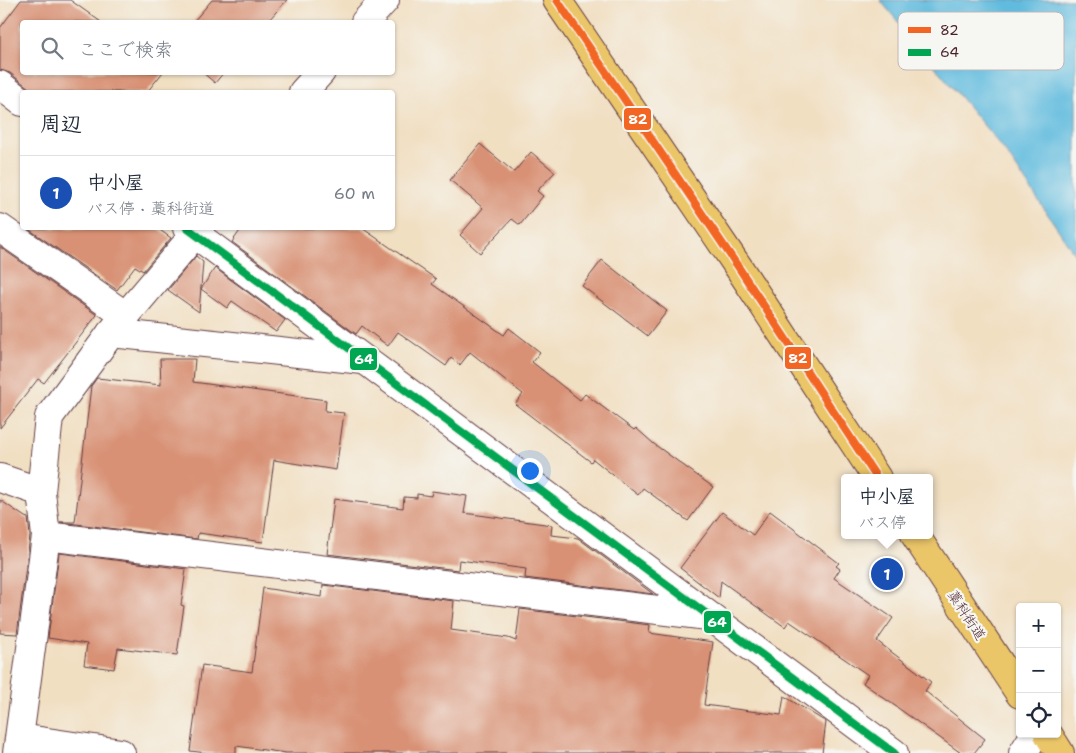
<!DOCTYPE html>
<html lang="ja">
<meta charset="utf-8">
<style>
body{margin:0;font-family:"Shantell Sans","Klee One",sans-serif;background:#f2f2f3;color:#1f2937}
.controls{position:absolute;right:15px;bottom:15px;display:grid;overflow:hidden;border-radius:5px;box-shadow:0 1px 4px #0004}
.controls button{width:45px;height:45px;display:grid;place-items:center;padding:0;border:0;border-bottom:1px solid #e0e1e3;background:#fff;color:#1f2937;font:25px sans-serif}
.you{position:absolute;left:529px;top:470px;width:18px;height:18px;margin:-12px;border:4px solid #fff;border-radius:50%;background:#1a73e8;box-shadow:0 0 0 8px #1a73e833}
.badge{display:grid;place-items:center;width:32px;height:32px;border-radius:50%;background:#0f766e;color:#fff;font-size:16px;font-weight:700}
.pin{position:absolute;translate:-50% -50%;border:2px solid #fff;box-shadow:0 1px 5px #0006}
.popup{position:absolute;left:841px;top:474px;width:92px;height:65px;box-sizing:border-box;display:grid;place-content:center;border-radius:5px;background:#fff;filter:drop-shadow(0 1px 4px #0005);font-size:16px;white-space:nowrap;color:#747a83}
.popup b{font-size:19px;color:#1f2937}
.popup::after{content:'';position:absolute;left:50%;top:100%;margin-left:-10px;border:10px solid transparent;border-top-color:#fff}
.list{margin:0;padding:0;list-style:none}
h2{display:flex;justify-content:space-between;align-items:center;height:65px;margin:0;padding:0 20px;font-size:21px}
h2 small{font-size:16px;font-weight:400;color:#747a83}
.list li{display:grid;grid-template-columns:32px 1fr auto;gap:15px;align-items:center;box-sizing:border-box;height:75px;padding:0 20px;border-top:1px solid #e0e1e3}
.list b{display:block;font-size:19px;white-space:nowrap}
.list p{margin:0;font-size:16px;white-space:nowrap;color:#747a83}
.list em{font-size:16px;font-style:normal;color:#747a83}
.icon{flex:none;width:28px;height:28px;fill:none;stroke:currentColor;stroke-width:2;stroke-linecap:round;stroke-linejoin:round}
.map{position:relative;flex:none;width:1076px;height:753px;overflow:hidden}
.search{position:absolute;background:#fff;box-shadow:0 1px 4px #0004;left:20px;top:20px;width:375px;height:55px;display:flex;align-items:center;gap:12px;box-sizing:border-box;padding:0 18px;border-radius:5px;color:#747a83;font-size:19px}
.panel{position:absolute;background:#fff;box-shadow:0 1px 4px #0004;left:20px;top:90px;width:375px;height:140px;border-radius:5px}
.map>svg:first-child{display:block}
</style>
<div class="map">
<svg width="1076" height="753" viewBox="0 0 1076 753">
<rect width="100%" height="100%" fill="#f6f6f2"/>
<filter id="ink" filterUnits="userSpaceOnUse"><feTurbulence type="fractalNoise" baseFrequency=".02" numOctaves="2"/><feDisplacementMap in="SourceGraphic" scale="10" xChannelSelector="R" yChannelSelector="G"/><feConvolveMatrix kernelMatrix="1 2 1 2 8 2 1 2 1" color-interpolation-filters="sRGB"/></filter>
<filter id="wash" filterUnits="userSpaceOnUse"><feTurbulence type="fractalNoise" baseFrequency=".0096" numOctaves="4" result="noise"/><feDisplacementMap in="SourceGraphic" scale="20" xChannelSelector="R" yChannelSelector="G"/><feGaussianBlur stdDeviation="1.12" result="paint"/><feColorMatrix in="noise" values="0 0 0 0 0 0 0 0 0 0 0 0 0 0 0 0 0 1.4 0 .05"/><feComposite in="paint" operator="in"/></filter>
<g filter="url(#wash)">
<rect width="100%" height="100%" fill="#f1dfc2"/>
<!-- water -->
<polygon fill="#60bbde" stroke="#556d84" points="880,0 1076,0 1076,256 1005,151"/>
<g id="blocks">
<!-- building -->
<g fill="#d89174">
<polygon points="21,0 70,0 101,22 22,22 22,72 163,72 147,92 34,92 10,73 0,70 0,28"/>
<polygon points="212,0 287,0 267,22 193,22"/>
<polygon points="202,72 224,72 215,83"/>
<polygon points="480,144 514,172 531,152 555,172 537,191 543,196 520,225 512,219 480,253 460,235 483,208 450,180"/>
<polygon points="27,228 157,228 171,238 143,271 135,266 117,290"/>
<polygon points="242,228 362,228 436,279 432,284 504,335 509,328 540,352 532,362 580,400 585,394 634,430 636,428 654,444 713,487 688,521 643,488 638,495 593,459 591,462 515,404 523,394 470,352 460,365 451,358 446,366 398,332 388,346 362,326 356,334 232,242"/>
<polygon points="0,247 97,315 44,383 38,379 0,428"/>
<polygon points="196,256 203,262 199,312 168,290"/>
<polygon points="602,260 667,311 648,336 582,286"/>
<polygon points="215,268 285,320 276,332 232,301 227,308 201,289"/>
<polygon points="160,359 195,359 193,382 326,400 325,411 344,413 336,470 274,460 263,542 198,533 197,539 60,522 75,522 91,386 97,378 161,385"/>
<polygon points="432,491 467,496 464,513 552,525 551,535 578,538 653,594 525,578 526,569 459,560 458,570 327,554 334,499 403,508 404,497 417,498 417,494 431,496"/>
<polygon points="0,500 25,517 28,518 30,536 17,634 0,633"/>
<polygon points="770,511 839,563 836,566 840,569 834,578 893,618 877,641 931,682 925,691 985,739 974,753 961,753 863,683 868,675 789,621 785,627 721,581 719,598 680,568 722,512 753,535"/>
<polygon points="59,553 186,569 181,605 184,606 177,655 118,648 114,669 84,665 87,644 48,638"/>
<polygon points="323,585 454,601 451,630 508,638 516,641 520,609 650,625 649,633 713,642 704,705 781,715 784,696 826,722 822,753 286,753 236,746 236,753 207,753 190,751 202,665 252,672 263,588 322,597"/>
</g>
</g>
</g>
<g filter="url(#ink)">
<use href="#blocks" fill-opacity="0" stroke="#633c42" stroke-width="1"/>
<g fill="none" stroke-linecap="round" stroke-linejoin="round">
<defs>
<g id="street">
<polyline points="365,22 385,0"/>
<polyline points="0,85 22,102"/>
<polyline points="303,92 321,72"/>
<polyline points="0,228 126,316"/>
<polyline points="187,228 894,753"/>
<polyline points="111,333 363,360"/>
<polyline points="0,478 41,492"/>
<polyline points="46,536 708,616"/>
<polyline points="20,738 121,753"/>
<polyline points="17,753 46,536 41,492 49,417 111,333 200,228"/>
<polyline points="1023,753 1035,734"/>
</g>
<g id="highway">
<polyline points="557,0 739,268 877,478"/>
<polyline points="915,535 1020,694"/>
<polyline points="1048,734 1060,753"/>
</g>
</defs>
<!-- street casing -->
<use href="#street" stroke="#633c42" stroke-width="30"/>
<!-- highway casing -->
<use href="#highway" stroke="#633c42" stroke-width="30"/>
<!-- street -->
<use href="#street" stroke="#fff" stroke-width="28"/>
<!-- highway -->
<use href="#highway" stroke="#ebc669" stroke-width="28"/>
<defs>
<polyline id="bus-1" points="557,0 739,268 877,478"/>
<polyline id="bus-2" points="187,228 894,753"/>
</defs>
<!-- bus-1 casing -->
<use href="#bus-1" stroke="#f6f6f2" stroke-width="11"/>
<!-- bus-2 casing -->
<use href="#bus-2" stroke="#f6f6f2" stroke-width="11"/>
<!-- bus-1 -->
<use href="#bus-1" stroke="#f26522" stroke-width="8"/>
<!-- bus-2 -->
<use href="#bus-2" stroke="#00a651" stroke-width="8"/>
</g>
</g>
<g text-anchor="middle" stroke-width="4.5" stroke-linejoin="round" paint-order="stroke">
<!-- street labels -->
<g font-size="14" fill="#4a1f2b" stroke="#f6f6f2">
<text transform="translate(967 615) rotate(57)" y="5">藁科街道</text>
</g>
</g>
<!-- legend -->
<rect x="898" y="12" width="166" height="58" rx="8" fill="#f6f6f2" stroke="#c2b6b6" stroke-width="1"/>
<rect x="908" y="27" width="23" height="6" fill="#f26522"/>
<rect x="908" y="49" width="23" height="7" fill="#00a651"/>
<g font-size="14" fill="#4a1f2b">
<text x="940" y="35">82</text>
<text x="940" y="57">64</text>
</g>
<g stroke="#f6f6f2" stroke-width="2">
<rect x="623" y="107" width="29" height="24" rx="5" fill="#f26522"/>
<rect x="784" y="346" width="28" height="24" rx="5" fill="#f26522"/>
<rect x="349" y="347" width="29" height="24" rx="5" fill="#00a651"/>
<rect x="703" y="610" width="29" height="24" rx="5" fill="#00a651"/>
</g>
<g font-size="14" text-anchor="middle" font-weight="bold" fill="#fff">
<text x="638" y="124">82</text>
<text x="798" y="363">82</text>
<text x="364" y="364">64</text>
<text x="717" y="627">64</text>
</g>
</svg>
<div class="controls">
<button>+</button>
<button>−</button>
<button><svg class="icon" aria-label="locate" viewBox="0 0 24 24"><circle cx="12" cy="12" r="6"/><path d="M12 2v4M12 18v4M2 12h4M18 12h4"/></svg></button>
</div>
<div class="you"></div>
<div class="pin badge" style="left:887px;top:574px;background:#1a4fb4">1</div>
<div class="popup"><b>中小屋</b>バス停</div>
<div class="search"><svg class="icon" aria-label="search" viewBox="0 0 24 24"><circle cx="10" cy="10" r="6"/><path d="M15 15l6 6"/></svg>ここで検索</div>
<section class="panel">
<h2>周辺<small></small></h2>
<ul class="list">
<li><span class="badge" style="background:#1a4fb4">1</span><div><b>中小屋</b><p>バス停 · 藁科街道</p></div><em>60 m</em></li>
</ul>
</section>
</div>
